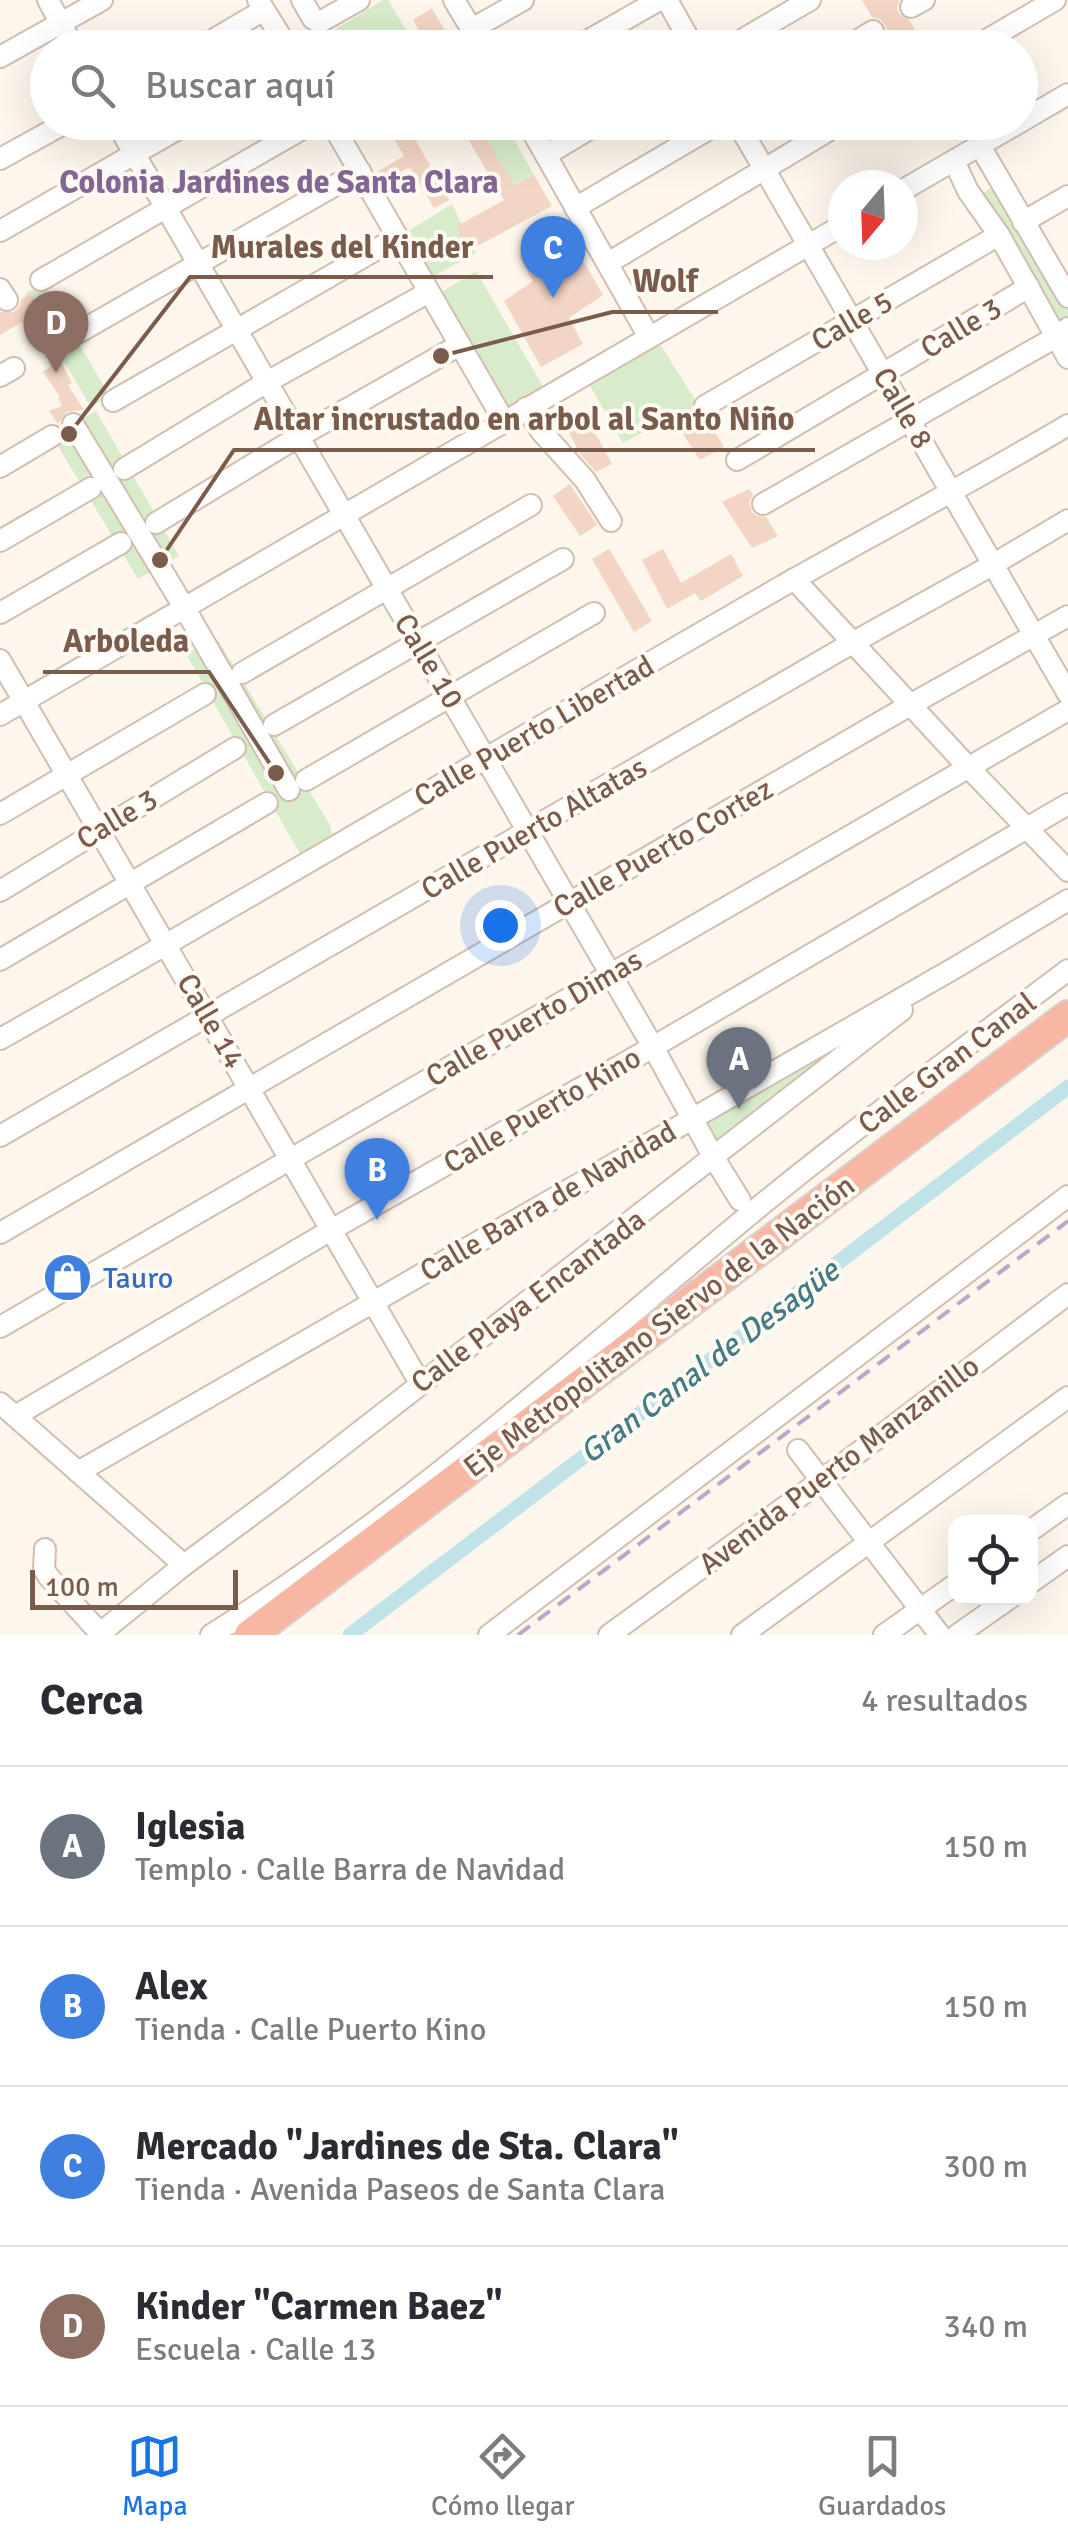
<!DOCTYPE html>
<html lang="es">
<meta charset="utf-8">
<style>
body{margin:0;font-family:Signika,sans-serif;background:#f2f2f3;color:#2b2b33}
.controls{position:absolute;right:30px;bottom:30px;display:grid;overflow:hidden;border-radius:20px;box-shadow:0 10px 40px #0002}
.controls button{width:90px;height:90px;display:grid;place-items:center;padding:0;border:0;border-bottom:2px solid #e1e1e2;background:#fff;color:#2b2b33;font:50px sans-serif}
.compass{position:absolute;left:828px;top:170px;width:90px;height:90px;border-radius:50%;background:#fff;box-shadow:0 10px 40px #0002;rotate:199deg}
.scale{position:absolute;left:30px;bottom:25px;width:208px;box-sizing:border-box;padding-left:10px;border:5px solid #7a5c4d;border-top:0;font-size:28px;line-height:35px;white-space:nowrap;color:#7a5c4d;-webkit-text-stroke:8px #fffaf3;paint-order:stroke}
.you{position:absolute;left:500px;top:925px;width:35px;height:35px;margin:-25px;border:8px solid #fff;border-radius:50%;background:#1a73e8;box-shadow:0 0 0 15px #1a73e833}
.badge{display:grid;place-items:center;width:65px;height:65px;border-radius:50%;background:#1a73e8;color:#fff;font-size:32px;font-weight:700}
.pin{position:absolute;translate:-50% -82px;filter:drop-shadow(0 2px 5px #0008)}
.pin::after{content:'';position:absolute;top:52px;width:35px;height:30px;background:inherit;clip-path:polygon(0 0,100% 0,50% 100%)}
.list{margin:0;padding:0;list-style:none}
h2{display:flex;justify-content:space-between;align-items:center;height:130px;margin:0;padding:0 40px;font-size:42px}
h2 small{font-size:32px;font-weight:400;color:#7c7c81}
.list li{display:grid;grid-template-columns:65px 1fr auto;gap:30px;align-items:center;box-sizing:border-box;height:160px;padding:0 40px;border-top:2px solid #e1e1e2}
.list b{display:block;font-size:38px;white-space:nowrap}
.list p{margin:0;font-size:32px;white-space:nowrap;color:#7c7c81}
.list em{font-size:32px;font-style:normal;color:#7c7c81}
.icon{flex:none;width:55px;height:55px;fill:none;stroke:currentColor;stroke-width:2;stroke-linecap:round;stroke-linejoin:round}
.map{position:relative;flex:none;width:1068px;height:1635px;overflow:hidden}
.search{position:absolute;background:#fff;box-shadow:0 10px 40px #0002;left:30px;right:30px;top:30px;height:110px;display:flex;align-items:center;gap:25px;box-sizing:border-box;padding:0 35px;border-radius:55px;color:#7c7c81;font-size:38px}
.sheet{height:770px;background:#fff}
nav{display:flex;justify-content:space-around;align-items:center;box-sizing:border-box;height:140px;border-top:2px solid #e1e1e2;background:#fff;font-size:28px;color:#7c7c81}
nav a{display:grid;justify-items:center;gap:5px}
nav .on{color:#1a73e8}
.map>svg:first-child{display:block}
</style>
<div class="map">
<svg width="1068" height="1635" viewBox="0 0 1068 1635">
<rect width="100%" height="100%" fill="#fdf6ec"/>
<!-- green -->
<g fill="#d8ecc9">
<polygon points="383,0 388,0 407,32 381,47 307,47"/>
<polygon points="476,123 505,123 534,175 515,186"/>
<polygon points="1000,182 1068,298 1068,368 973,199"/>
<polygon points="452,204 476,253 430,278 407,232"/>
<polygon points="476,271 545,390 498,418 430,299"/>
<polygon points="43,284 110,396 91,407 25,294"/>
<polygon points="660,344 697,403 623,443 590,386"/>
<polygon points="96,411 179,556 138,579 52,436"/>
<polygon points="218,640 330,825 332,834 300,854 186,654 202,645"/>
<polygon points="877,1025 714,1153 697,1120"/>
</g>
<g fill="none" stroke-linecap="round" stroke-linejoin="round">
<!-- canal -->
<polyline stroke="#bfe3e8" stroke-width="15" points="350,1635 1068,1087"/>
</g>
<!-- building -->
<g fill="#f3d5c3">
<polygon points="862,0 899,0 897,8 899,14 909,20 926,48 889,48 884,39 887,31 885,25 880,19 872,17"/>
<polygon points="432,8 455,48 390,48 419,30 413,20"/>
<polygon points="348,122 406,122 449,200 434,208 410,167 383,181 377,172 404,156 385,123 359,141"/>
<polygon points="458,122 476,122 515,186 534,175 552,206 468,251 457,226 504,200"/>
<polygon points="566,231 603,295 569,318 583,344 541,367 504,301 533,281 519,256"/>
<polygon points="31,293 42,310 0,335 0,312 14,312 19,307 21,299"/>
<polygon points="60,360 72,383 68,385 84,410 67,412 58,424 49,411 62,406 58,398 60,397 43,372"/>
<polygon points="691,406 697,417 707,419 724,447 700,460 672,417"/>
<polygon points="584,413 612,464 596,472 581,455 563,422"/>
<polygon points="570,484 597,525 580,536 553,496"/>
<polygon points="749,489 753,495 749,503 752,512 757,516 766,517 778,536 752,548 722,502"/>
<polygon points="609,549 652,621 634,632 592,559"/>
<polygon points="663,549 681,583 731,554 743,576 701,601 695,593 667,609 642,560"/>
</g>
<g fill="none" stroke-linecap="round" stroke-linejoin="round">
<defs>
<g id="minor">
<polyline points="48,0 74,48"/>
<polyline points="258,0 288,48"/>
<polyline points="302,0 313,19 320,22 359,0"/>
<polyline points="454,0 483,48"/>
<polyline points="667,0 694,48"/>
<polyline points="911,7 924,0"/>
<polyline points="472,29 523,0"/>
<polyline points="199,48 264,10"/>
<polyline points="575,48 659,0"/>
<polyline points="728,48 810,0"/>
<polyline points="846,48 873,31"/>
<polyline points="973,48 1055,0"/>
<polyline points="0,57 102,0"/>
<polyline points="116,122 653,1047 714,1158 740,1200"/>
<polyline points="331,122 504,421"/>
<polyline points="527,122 649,337"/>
<polyline points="737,122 1068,694"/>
<polyline points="1020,122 1068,94"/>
<polyline points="980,146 1068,297"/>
<polyline points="546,155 601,122"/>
<polyline points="0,159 67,122"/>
<polyline points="954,161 968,191 999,235 1068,358"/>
<polyline points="903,190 1020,122"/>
<polyline points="575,208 721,122"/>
<polyline points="1023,222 1068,196"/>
<polyline points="0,231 190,122"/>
<polyline points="608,263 843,122"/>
<polyline points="41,280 314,122"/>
<polyline points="0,289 7,300"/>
<polyline points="74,335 360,171"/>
<polyline points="0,376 14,368"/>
<polyline points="113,401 398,237"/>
<polyline points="705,406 999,235"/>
<polyline points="526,408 541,431 585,480 611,521"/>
<polyline points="73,424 184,607 289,790"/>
<polyline points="737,460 1029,287"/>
<polyline points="0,467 52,436"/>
<polyline points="124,469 267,382 429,292"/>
<polyline points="763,504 1056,337 1068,328"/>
<polyline points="156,523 298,437 458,346"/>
<polyline points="0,541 91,488"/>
<polyline points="794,579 968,767 1068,871"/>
<polyline points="0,613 121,543"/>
<polyline points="0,660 420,1383"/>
<polyline points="242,673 531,505"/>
<polyline points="0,715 843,225"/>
<polyline points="274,725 563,559"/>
<polyline points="306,780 594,613"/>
<polyline points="0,814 205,694"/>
<polyline points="0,891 235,748"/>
<polyline points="0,960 267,803"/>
<path d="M 0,1039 C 266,890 527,732 791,581 C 883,529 977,479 1068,425"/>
<polyline points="0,1136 854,642 994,564 1068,520"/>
<polyline points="0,1233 910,705 1068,616"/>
<polyline points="0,1327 1068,710"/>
<polyline points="0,1403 184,1565"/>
<polyline points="15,1416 331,1230 653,1047 1068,804"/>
<polyline points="798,1450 940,1635"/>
<polyline points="78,1472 958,966 1068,900"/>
<polyline points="1030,1531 1068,1504"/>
<polyline points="45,1549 44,1569 48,1576 100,1633"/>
<polyline points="1030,1583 1068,1556"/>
<polyline points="98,1635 184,1565 281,1493 902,1010"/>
<path d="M 211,1635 C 402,1515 570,1364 743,1220 C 848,1133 959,1052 1068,970"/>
<polyline points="489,1635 1068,1196"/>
<polyline points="609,1635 822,1480 1068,1294"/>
<polyline points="742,1635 1068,1397"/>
<polyline points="884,1635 956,1584"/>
<polyline points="957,1635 1010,1598"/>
</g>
<polyline id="highway" points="250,1635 1068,1016"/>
</defs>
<!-- minor casing -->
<use href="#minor" stroke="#d1beb0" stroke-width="24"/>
<!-- highway casing -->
<use href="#highway" stroke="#dad1cd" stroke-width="34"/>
<!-- minor -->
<use href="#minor" stroke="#fff" stroke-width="20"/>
<!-- highway -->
<use href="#highway" stroke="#f7b7a3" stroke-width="30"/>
<!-- rail -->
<polyline stroke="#b9a8c9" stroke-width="4" stroke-dasharray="15 10" stroke-linecap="butt" points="518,1635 1068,1221"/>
</g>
<!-- icons -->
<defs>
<symbol id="shop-disc" viewBox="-11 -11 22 22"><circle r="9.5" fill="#3f7fe0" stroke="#fffaf3"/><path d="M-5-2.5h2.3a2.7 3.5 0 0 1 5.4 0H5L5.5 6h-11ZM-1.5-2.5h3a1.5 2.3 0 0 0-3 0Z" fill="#fff"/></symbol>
</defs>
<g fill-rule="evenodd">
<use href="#shop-disc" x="40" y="1250" width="55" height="55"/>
</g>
<g text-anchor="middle" stroke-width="8" stroke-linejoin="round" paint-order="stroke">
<!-- street labels -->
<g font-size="30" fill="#7a5c4d" stroke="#fffaf3">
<text transform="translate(852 321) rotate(-30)" y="10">Calle 5</text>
<text transform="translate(961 328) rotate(-31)" y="10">Calle 3</text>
<text transform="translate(903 408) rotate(60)" y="10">Calle 8</text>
<text transform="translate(429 661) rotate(59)" y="10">Calle 10</text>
<text transform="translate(534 731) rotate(-30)" y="10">Calle Puerto Libertad</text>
<text transform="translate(117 819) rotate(-31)" y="10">Calle 3</text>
<text transform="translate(534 828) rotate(-30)" y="10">Calle Puerto Altatas</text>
<text transform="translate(663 848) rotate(-30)" y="10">Calle Puerto Cortez</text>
<text transform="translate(534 1018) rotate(-30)" y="10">Calle Puerto Dimas</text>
<text transform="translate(211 1021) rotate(60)" y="10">Calle 14</text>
<text transform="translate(947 1063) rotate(-37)" y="10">Calle Gran Canal</text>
<text transform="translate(542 1110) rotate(-30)" y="10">Calle Puerto Kino</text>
<text transform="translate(548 1201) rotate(-30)" y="10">Calle Barra de Navidad</text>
<text transform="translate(528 1301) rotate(-37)" y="10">Calle Playa Encantada</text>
<text transform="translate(659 1326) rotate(-37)" y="10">Eje Metropolitano Siervo de la Nación</text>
<text transform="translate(839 1465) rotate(-37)" y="10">Avenida Puerto Manzanillo</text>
</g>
<!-- shop labels -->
<g font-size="30" fill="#366cbe" stroke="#fffaf3" text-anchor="start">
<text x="103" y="1288">Tauro</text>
</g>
<!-- neighbourhood labels -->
<g font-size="32" font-weight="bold" fill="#846695" stroke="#fffaf3">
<text x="279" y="193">Colonia Jardines de Santa Clara</text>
</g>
<!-- water labels -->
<g font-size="32" font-style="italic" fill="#437c86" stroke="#fffaf3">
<text transform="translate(709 1361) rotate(-37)" y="11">Gran Canal de Desagüe</text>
</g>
</g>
<!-- callouts -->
<path fill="none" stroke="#7a5c4d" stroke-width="4" d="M69 434L190 277H493M441 356L612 312H718M160 560L234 450H815M276 773L209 672H43"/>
<g fill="#7a5c4d" stroke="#fffaf3" stroke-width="4">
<circle cx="69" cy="434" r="10"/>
<circle cx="441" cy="356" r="10"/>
<circle cx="160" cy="560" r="10"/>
<circle cx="276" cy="773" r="10"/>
</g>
<g font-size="32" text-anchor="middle" font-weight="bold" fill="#7a5c4d" stroke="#fffaf3" stroke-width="8" stroke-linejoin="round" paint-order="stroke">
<text x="342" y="258">Murales del Kinder</text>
<text x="665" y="292">Wolf</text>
<text x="524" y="430">Altar incrustado en arbol al Santo Niño</text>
<text x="126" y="652">Arboleda</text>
</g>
</svg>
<div class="controls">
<button><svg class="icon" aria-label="locate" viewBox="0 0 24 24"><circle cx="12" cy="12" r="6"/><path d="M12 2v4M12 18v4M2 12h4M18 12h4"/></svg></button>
</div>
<svg class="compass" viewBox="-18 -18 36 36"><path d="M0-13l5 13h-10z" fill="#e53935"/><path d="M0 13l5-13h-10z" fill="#7c7c81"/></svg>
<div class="scale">100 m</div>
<div class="you"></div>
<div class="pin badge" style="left:739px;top:1109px;background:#6b7280">A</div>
<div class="pin badge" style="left:377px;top:1220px;background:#3f7fe0">B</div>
<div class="pin badge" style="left:553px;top:298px;background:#3f7fe0">C</div>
<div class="pin badge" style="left:56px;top:373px;background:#8d6e63">D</div>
<div class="search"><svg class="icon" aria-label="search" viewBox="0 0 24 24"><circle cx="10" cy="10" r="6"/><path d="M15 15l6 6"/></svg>Buscar aquí</div>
</div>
<section class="sheet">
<h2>Cerca<small>4 resultados</small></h2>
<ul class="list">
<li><span class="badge" style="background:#6b7280">A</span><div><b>Iglesia</b><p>Templo · Calle Barra de Navidad</p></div><em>150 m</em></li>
<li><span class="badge" style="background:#3f7fe0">B</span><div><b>Alex</b><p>Tienda · Calle Puerto Kino</p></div><em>150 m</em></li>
<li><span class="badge" style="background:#3f7fe0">C</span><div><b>Mercado &quot;Jardines de Sta. Clara&quot;</b><p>Tienda · Avenida Paseos de Santa Clara</p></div><em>300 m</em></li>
<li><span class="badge" style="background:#8d6e63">D</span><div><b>Kinder &quot;Carmen Baez&quot;</b><p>Escuela · Calle 13</p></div><em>340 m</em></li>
</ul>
</section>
<nav>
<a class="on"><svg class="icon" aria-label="map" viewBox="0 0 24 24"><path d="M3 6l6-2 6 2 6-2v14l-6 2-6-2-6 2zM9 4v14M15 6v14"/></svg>Mapa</a>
<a><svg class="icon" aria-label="directions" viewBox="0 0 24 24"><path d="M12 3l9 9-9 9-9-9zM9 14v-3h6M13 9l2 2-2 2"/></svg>Cómo llegar</a>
<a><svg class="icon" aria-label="saved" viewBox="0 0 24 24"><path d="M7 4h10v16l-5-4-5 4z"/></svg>Guardados</a>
</nav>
